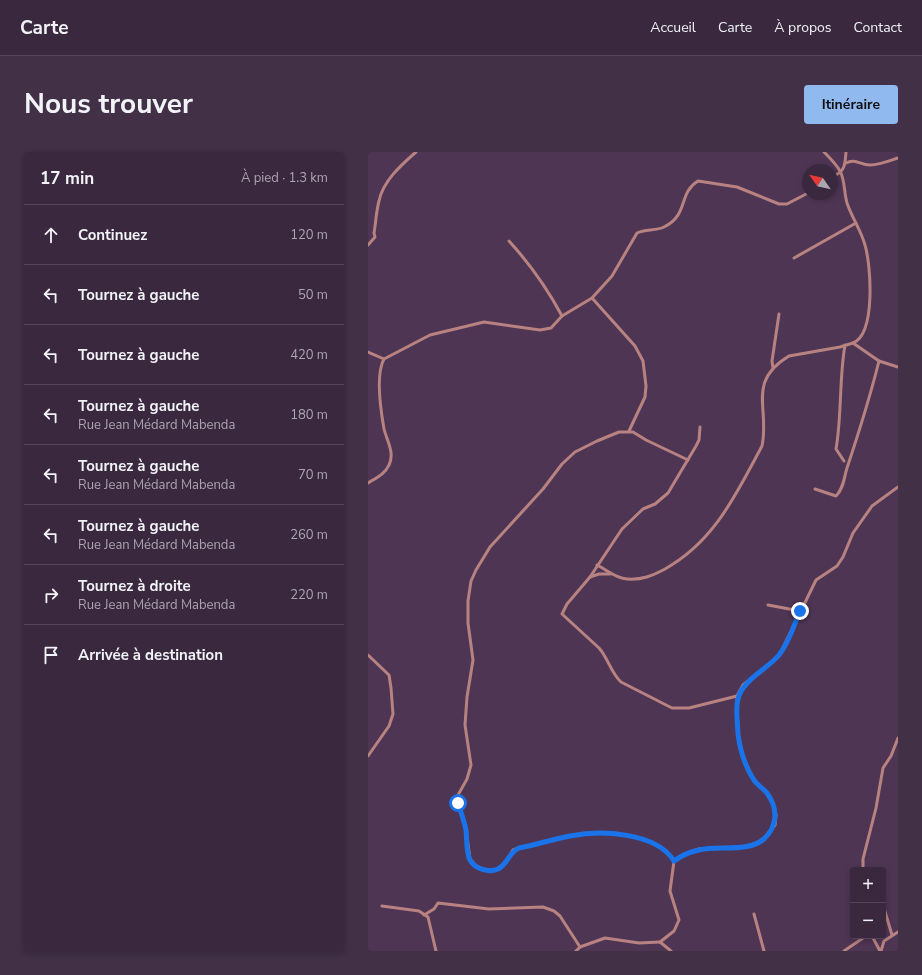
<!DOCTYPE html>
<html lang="fr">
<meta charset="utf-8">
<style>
body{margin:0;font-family:"Nunito Sans",sans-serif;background:#413046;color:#f1f3f6}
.controls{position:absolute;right:12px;bottom:12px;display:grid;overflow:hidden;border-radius:4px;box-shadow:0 2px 6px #0003}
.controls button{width:36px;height:36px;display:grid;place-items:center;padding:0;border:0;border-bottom:1px solid #544459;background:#3a283f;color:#f1f3f6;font:20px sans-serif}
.compass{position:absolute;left:434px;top:12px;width:36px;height:36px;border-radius:50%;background:#3a283f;box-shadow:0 2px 6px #0003;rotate:304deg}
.stop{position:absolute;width:12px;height:12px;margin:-9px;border:3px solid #1a73e8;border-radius:50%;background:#fff}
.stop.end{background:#1a73e8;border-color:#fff;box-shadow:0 1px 4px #0008}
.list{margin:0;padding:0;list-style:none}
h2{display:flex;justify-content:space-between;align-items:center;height:52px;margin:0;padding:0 16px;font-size:17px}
h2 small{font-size:13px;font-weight:400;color:#aba6b0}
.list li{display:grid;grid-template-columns:26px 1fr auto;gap:12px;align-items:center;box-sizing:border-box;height:60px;padding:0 16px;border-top:1px solid #544459}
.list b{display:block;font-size:15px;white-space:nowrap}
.list p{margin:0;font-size:13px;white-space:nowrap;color:#aba6b0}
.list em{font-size:13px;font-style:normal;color:#aba6b0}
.icon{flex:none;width:22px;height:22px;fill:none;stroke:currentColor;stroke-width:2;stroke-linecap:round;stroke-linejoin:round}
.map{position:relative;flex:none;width:530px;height:799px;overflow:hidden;border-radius:4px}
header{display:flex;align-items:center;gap:24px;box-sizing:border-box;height:56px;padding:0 20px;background:#3a283f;border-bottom:1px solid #544459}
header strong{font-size:19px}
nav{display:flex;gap:22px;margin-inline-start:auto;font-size:14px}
.intro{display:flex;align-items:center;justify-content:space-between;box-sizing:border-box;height:96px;padding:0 24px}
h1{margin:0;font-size:28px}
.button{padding:10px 18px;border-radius:4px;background:#90b9f0;color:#111;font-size:14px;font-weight:700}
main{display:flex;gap:24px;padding:0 24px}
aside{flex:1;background:#3a283f;border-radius:4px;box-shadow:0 2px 6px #0003}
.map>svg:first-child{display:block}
</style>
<header>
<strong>Carte</strong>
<nav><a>Accueil</a><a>Carte</a><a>À propos</a><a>Contact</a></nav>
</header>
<div class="intro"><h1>Nous trouver</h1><a class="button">Itinéraire</a></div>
<main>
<aside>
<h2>17 min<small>À pied · 1.3 km</small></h2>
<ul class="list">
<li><svg class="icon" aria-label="ahead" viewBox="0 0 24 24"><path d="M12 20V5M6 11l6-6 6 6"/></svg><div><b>Continuez</b></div><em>120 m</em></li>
<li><svg class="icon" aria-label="left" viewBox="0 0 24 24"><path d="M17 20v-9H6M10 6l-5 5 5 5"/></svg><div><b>Tournez à gauche</b></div><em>50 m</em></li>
<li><svg class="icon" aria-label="left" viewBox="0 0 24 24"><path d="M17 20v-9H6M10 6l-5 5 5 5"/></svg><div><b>Tournez à gauche</b></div><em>420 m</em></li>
<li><svg class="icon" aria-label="left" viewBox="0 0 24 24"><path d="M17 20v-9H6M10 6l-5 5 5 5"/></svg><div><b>Tournez à gauche</b><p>Rue Jean Médard Mabenda</p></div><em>180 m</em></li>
<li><svg class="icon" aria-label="left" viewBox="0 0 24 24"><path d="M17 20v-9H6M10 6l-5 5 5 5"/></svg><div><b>Tournez à gauche</b><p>Rue Jean Médard Mabenda</p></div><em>70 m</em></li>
<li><svg class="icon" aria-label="left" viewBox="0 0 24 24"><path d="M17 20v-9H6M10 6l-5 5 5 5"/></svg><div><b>Tournez à gauche</b><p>Rue Jean Médard Mabenda</p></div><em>260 m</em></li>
<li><svg class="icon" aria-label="right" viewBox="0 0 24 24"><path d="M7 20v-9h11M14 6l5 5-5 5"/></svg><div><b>Tournez à droite</b><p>Rue Jean Médard Mabenda</p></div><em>220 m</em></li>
<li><svg class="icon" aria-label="arrive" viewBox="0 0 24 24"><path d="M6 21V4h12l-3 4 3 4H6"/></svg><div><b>Arrivée à destination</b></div></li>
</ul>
</aside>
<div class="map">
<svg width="530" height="799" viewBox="0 0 530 799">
<rect width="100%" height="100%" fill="#4e3554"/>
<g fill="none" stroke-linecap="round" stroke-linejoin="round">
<!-- street -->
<g stroke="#b88281" stroke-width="3">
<path d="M 456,0 C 462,6 468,12 472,19 C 477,28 476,41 479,51 C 484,66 493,78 497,93 C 503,113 508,182 485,191"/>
<path d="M 478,11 C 487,6 492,13 502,13 C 511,13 521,9 530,6"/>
<path d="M 464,25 C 477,19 477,14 478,0"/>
<path d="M 141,89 C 162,112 179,136 194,164"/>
<path d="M 0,93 L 7,85 L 6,81 C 8,70 8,60 11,49 C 15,29 33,13 48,0"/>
<polyline points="426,106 488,71"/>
<polyline points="224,146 267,194 275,209 278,234 277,245 261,279"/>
<polyline points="0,200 16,207"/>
<polyline points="405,216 404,209 411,162"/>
<path d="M 332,275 L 331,288 L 328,294 L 300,341 L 287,352 L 275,357 L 254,377 L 222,425 L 199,452 L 194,462 L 231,496 C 240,506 243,521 253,530 L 304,556 L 321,556 L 369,544"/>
<path d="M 476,309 L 468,297 C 474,263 471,227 477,193"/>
<path d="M 0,331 C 8,326 17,322 21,313 C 27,301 19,289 16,277 C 13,260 7,223 16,207 L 62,183 L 116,170 L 172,178 L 183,176 L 194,164 L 224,146 L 244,124 L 269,81 C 277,77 288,79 296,75 C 321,63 310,41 330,29 L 369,35 L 411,52 L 419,52 L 440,41"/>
<path d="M 447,337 L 468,344 C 476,336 476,325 479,316 C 491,280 502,245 511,209"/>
<path d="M 229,413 C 239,418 247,426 259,427 C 274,428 284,424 297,417 C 347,389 368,342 394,294 C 402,256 378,230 421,204 L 472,195 L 485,191 L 511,209 L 530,215"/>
<polyline points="222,425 231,422 242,422"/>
<polyline points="400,453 432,459"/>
<polyline points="0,503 21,523 23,536 25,562 21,574 0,604"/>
<path d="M 306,709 C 288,680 232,678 202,684 C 185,687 168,693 151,696 L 145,698 L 138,710 L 128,718 L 122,719 L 109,715 L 102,707 L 98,678 L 90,651 L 90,643 L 99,627 L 103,613 L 97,573 L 99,545 L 105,508 L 100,471 L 100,449 L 103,429 L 108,418 L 122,395 L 175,337 L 194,312 L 207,300 L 229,289 L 251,280 L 265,280 L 278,288 L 320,308"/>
<polyline points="495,718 495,707 508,656 515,616 523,604 530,586"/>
<polyline points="515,753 524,783"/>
<polyline points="14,754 51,759 60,765 68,799"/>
<polyline points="386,762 396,799"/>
<polyline points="56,763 66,757 70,751 121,757 175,755 186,759 192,764 212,795"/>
<polyline points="504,784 512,799"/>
<polyline points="292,790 306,779 311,768 302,739 306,709 317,702 331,697 374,695 390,691 398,684 407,673 408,663 405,652 398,640 386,629 374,602 370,583 369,544 375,533 411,504 448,428 469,414 475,405 485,381 504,354 530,335"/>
<polyline points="292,790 303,799"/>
<polyline points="208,799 212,795 237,786 271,791 292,790"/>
<polyline points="476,799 498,784"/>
<polyline points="513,799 516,789 530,780"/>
</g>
</g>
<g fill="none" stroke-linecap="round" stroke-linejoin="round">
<!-- route -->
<path stroke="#1a73e8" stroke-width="5" d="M 90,651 C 93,660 96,669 98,678 C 99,687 98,701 102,708 C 107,717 121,721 130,717 C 140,712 141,700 151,696 C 168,693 185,687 202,684 C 233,678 288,680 306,709 C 314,703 321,700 331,698 C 350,693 380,701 396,687 C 410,674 410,656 399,641 C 395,636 389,633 386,628 C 377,615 372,597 370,582 C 368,548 365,540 393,519 C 399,514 406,509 411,503 C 421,491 426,473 432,459"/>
</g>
</svg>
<div class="controls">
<button>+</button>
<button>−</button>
</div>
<svg class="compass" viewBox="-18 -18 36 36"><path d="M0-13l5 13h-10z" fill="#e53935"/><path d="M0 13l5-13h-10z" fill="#aba6b0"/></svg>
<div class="stop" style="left:90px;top:651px"></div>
<div class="stop end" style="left:432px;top:459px"></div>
</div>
</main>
